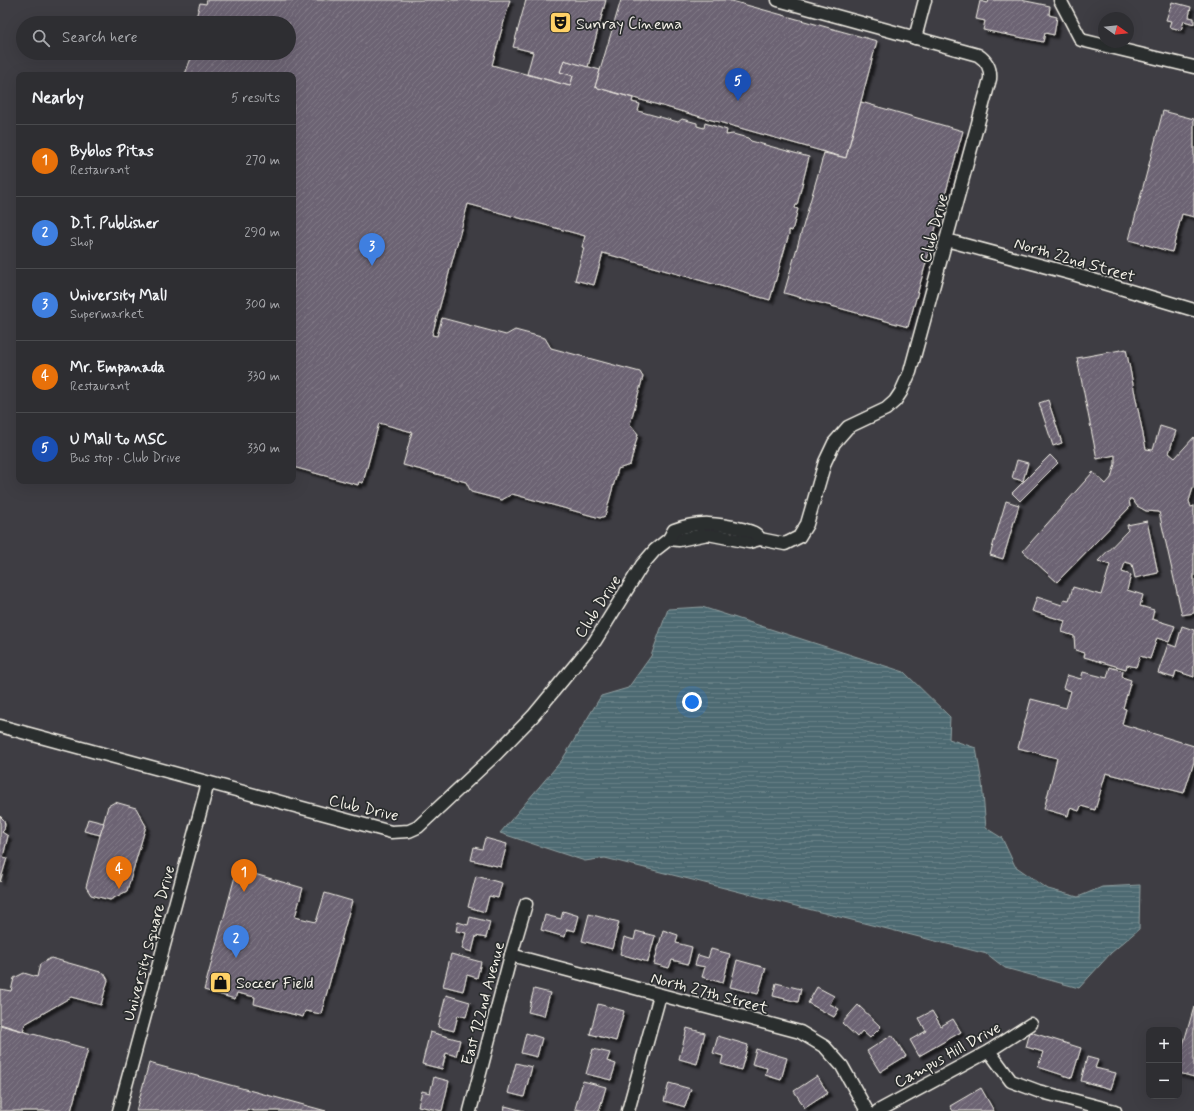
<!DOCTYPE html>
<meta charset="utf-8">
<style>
body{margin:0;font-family:Mynerve,sans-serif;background:#36363a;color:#f1f3f6}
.controls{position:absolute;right:12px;bottom:12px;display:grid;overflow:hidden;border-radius:8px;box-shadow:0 4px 16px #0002}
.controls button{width:36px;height:36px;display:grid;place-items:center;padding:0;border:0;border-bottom:1px solid #494a4d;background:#2e2e32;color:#f1f3f6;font:20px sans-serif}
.compass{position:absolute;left:1098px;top:12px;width:36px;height:36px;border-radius:50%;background:#2e2e32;box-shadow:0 4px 16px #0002;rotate:105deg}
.you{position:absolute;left:692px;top:702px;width:14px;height:14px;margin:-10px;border:3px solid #fff;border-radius:50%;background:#1a73e8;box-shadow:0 0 0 6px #1a73e833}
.badge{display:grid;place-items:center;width:26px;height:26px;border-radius:50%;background:#95b2f1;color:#fff;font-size:13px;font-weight:700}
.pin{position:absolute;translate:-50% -33px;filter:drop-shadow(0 1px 2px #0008)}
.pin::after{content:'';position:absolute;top:21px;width:14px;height:12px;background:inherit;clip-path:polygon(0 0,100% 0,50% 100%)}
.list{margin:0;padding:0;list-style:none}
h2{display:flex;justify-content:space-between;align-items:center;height:52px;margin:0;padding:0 16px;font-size:17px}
h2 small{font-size:13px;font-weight:400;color:#a7a8ac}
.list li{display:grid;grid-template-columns:26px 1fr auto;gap:12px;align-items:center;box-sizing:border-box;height:72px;padding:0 16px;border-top:1px solid #494a4d}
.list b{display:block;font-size:15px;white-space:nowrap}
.list p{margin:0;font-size:13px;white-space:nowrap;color:#a7a8ac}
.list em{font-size:13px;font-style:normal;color:#a7a8ac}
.icon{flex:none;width:22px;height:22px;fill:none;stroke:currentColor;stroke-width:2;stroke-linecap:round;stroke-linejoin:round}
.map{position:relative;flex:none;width:1194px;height:1111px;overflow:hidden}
.search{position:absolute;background:#2e2e32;box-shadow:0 4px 16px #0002;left:16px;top:16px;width:280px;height:44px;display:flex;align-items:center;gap:10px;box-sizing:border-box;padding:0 14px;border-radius:22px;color:#a7a8ac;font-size:15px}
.panel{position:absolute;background:#2e2e32;box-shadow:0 4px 16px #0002;left:16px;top:72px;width:280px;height:412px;border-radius:8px}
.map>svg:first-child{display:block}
</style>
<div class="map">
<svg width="1194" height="1111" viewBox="0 0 1194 1111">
<defs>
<pattern id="water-rules" width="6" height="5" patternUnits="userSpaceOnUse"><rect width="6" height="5" fill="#4d6a72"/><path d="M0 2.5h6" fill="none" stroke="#678086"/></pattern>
<pattern id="building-hatch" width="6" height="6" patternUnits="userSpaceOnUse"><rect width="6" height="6" fill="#6c6373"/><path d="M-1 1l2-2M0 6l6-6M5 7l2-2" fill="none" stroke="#827a87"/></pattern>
<filter id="shadow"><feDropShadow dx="3.5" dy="3.5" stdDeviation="1" flood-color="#0009"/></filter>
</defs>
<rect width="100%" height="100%" fill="#3e3d43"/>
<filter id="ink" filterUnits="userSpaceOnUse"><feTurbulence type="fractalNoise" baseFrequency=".025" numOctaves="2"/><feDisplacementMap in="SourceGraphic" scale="8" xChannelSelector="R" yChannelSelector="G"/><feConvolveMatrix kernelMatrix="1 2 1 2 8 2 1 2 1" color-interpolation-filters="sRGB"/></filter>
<g filter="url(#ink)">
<!-- water -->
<polygon fill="url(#water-rules)" stroke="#90a0a1" points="702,607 904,672 950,717 949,739 976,748 982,783 986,828 1002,838 1015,866 1048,889 1078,897 1102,887 1140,885 1139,929 1111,953 1079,988 1005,968 987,954 605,858 585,861 500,833 562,760 601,696 628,688 651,656 668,609"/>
<!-- building -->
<g fill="url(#building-hatch)" stroke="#f4f1e8" filter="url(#shadow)">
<polygon points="207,0 510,0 492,65 570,86 573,76 560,72 564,60 600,70 595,87 633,98 632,102 640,104 638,111 678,122 682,119 697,123 697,126 704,128 705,123 727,130 726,135 733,134 748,138 751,141 809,157 797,205 796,205 795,208 798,209 792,231 789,230 789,234 770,300 603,253 594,285 575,280 584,248 582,247 585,236 468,204 432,335 437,336 442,318 506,335 515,330 545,338 551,348 640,372 643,377 630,424 638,434 630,465 618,469 605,516 600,518 512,494 502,500 471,492 466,482 403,465 412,432 379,423 363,483 359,482 358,485 293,467 293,75 185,74 193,53 289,53 289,23 201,23 195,21 200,3 206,4"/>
<polygon points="526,0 606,0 588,67 564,60 560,72 573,76 570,86 527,74 533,52 513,47"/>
<polygon points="621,0 728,0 877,41 846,158 595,87"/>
<polygon points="989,0 1021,0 1050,6 1049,15 1057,17 1054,35 1045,33 1043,42 983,30 985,21 976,19 980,1 988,3"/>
<polygon points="1172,2 1191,7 1189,17 1194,18 1194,24 1184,21 1181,30 1169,27 1171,21 1166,20"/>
<polygon points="861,102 963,131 908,327 784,293 824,153 846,158"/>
<polygon points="1163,111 1194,119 1194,217 1182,214 1172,252 1129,240"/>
<polygon points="1126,349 1146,449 1153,450 1160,426 1176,431 1169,453 1175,458 1194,437 1194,485 1189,501 1191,507 1194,506 1194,613 1182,615 1159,512 1146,511 1137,506 1132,499 1129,499 1130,507 1057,582 1023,551 1093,472 1106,484 1111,478 1115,464 1115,455 1097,459 1077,358"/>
<polygon points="1048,400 1062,443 1053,446 1039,403"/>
<polygon points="1050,455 1058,463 1020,501 1012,493"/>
<polygon points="1017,460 1028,463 1023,481 1012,478"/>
<polygon points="1006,501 1019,505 1003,559 990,555"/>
<polygon points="1147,521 1158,573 1135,578 1132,564 1125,562 1122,572 1131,575 1127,590 1143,595 1140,606 1154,610 1152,619 1175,626 1169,642 1157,638 1150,659 1140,656 1136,667 1127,665 1126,669 1084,657 1085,653 1075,650 1074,636 1062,632 1065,621 1032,611 1037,597 1062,605 1064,599 1069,600 1073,587 1101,595 1110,565 1098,561 1128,530 1127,525"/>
<polygon points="1182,626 1194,630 1194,677 1176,671 1174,678 1158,673 1168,644 1176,647"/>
<polygon points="1110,667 1123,671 1122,677 1131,680 1123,708 1126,709 1122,724 1194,746 1194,762 1184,793 1106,773 1095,810 1081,806 1079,811 1070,808 1068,816 1044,809 1057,758 1018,748 1031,699 1066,708 1071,691 1063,688 1067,675 1081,679 1083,672 1107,678"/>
<polygon points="115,802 136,808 146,826 127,891 110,900 91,895 86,887 108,806"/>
<polygon points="0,816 4,820 5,825 4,830 2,832 8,836 3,857 7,858 0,882"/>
<polygon points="88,819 104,823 100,835 84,831"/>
<polygon points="485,838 507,844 501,867 471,860 474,847 482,849"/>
<polygon points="237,869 303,888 295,917 316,922 325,893 352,901 321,1014 305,1011 303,1017 254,1004 255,997 237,993 235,999 204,990"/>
<polygon points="476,876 502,883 498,898 489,896 485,912 468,907"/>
<polygon points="563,911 579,916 575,931 567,929 565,937 541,930 545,915 561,919"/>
<polygon points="589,914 619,922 612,949 582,941"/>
<polygon points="470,917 490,922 486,938 476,936 472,952 462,949 466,933 456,931 458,922 468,925"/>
<polygon points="663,930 678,935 676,943 692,947 688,964 672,960 669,968 654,964"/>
<polygon points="636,931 655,936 648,962 620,954 624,937 634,940"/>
<polygon points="711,949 730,954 723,983 702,977 705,967 695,965 698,955 708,958"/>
<polygon points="451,954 481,962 477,978 467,975 463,991 443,986"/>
<polygon points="51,958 104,973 108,980 101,1005 71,997 25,1024 23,1031 0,1024 0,989 11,991 14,978 24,973 37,977 40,964"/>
<polygon points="737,960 766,968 758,994 730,987"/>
<polygon points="776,983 801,989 798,1002 773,996"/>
<polygon points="817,987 834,996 830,1004 839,1009 834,1017 808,1003"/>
<polygon points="534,989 550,993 544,1016 528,1012"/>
<polygon points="446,995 470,1002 466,1017 458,1015 454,1031 438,1027"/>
<polygon points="598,1004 624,1011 616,1041 590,1034"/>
<polygon points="858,1005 881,1027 870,1038 862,1031 857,1037 842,1023"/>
<polygon points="1194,1007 1194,1077 1179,1073 1179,1059"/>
<polygon points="932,1011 941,1026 953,1019 961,1032 919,1056 910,1040 926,1031 919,1018"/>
<polygon points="0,1025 88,1049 71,1111 0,1111"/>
<polygon points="687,1028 705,1033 697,1064 679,1059"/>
<polygon points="430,1032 460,1040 456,1056 446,1053 442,1069 422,1064"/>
<polygon points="1030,1032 1081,1048 1072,1078 1038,1067 1043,1052 1026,1047"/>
<polygon points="526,1033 542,1038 537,1057 521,1053"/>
<polygon points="892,1035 906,1056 880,1072 867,1051"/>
<polygon points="718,1036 748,1045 741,1070 721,1064 723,1056 713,1053"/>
<polygon points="593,1049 610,1053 607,1061 616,1064 611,1080 586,1074"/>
<polygon points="756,1049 787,1058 781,1080 765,1075 767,1068 752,1064"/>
<polygon points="1087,1057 1098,1060 1095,1068 1116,1073 1111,1089 1081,1081"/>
<polygon points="149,1063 326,1111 254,1111 247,1109 246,1111 136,1111"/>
<polygon points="516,1063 532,1067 524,1097 508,1093"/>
<polygon points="817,1076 828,1093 805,1108 794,1091"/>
<polygon points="434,1077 449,1081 442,1111 418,1106 422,1091 430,1093"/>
<polygon points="583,1081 606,1087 599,1111 584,1111 575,1109"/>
<polygon points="669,1083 691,1089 685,1107 664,1101"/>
<polygon points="981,1088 994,1111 953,1111 950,1106"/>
<polygon points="505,1106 524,1111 504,1111"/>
</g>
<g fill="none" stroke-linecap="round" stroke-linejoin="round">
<defs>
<g id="street">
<polyline points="1060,0 1081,40 1194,67"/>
<polyline points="915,38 925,0"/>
<polyline points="946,240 1073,274 1194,310"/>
<path d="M 669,539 L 679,540 L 708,534 L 749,542 L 760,539 L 785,544 L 799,537 L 807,524 L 825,462 L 834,443 L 848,427 L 886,409 L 895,401 L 901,392 L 910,372 L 990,79 C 991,68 987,61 978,55 L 778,0"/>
<path d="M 0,726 L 391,832 L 409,831 L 418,827 L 496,754 L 533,716 L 595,641 L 642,565 L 655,550 L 669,539 L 674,530 C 698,521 718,523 742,529 C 749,531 756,532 760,539"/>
<polyline points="511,955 800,1032 825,1047 842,1066 867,1111"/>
<polyline points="989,1051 1011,1081 1038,1091 1115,1111"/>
<polyline points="119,1111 208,783"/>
<polyline points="470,1111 511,955 526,904"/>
<polyline points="628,1111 660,995"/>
<polyline points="878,1111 989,1051 1031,1024"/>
</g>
</defs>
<!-- street casing -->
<use href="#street" stroke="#f4f1e8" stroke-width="15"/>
<!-- street -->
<use href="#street" stroke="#2a2d2e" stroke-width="12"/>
</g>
</g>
<!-- icons -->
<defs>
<symbol id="theatre-square" viewBox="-11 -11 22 22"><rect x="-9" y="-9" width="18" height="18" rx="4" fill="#ffd166" stroke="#2a2d2e"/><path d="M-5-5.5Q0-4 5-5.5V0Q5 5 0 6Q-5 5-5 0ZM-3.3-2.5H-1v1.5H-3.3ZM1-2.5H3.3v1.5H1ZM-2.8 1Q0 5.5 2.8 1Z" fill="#111"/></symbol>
<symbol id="shop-square" viewBox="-11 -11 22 22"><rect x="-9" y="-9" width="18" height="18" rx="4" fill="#ffd166" stroke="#2a2d2e"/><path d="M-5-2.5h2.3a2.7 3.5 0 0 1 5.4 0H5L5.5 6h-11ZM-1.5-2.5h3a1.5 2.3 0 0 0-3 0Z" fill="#111"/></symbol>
</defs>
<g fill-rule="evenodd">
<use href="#theatre-square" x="548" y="10" width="25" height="25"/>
<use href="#shop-square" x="208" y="970" width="25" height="25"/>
</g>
<g text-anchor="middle" stroke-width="3.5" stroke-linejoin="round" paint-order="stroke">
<!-- poi labels -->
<g font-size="16" fill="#f4f1e8" stroke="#2a2d2e" text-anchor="start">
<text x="576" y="29">Sunray Cinema</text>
<text x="236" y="988">Soccer Field</text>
</g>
<!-- street labels -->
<g font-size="16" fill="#f4f1e8" stroke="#2a2d2e">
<text transform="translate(933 228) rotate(-75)" y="6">Club Drive</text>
<text transform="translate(1075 259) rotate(16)" y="6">North 22nd Street</text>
<text transform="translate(597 606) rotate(-57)" y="6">Club Drive</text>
<text transform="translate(364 807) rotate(13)" y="6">Club Drive</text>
<text transform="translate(148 943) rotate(-75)" y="6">University Square Drive</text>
<text transform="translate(710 992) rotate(15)" y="6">North 27th Street</text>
<text transform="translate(482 1003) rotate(-75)" y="6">East 122nd Avenue</text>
<text transform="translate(947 1054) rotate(-29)" y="6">Campus Hill Drive</text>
</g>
</g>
</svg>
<div class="controls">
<button>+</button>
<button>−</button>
</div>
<svg class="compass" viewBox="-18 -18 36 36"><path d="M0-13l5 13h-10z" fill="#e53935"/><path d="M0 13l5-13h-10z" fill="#a7a8ac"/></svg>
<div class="you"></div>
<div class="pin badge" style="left:244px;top:892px;background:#e8710a">1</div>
<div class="pin badge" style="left:236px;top:958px;background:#3f7fe0">2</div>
<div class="pin badge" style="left:372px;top:266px;background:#3f7fe0">3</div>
<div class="pin badge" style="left:119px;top:889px;background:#e8710a">4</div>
<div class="pin badge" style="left:738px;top:101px;background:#1a4fb4">5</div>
<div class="search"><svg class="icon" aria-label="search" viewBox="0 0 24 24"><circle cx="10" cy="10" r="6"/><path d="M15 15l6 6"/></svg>Search here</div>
<section class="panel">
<h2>Nearby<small>5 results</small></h2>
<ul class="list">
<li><span class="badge" style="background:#e8710a">1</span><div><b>Byblos Pitas</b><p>Restaurant</p></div><em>270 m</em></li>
<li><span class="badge" style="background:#3f7fe0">2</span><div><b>D.T. Publisher</b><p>Shop</p></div><em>290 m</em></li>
<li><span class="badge" style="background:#3f7fe0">3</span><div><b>University Mall</b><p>Supermarket</p></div><em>300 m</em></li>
<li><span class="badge" style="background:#e8710a">4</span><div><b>Mr. Empanada</b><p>Restaurant</p></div><em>330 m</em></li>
<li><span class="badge" style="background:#1a4fb4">5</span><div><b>U Mall to MSC</b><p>Bus stop · Club Drive</p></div><em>330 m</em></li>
</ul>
</section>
</div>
